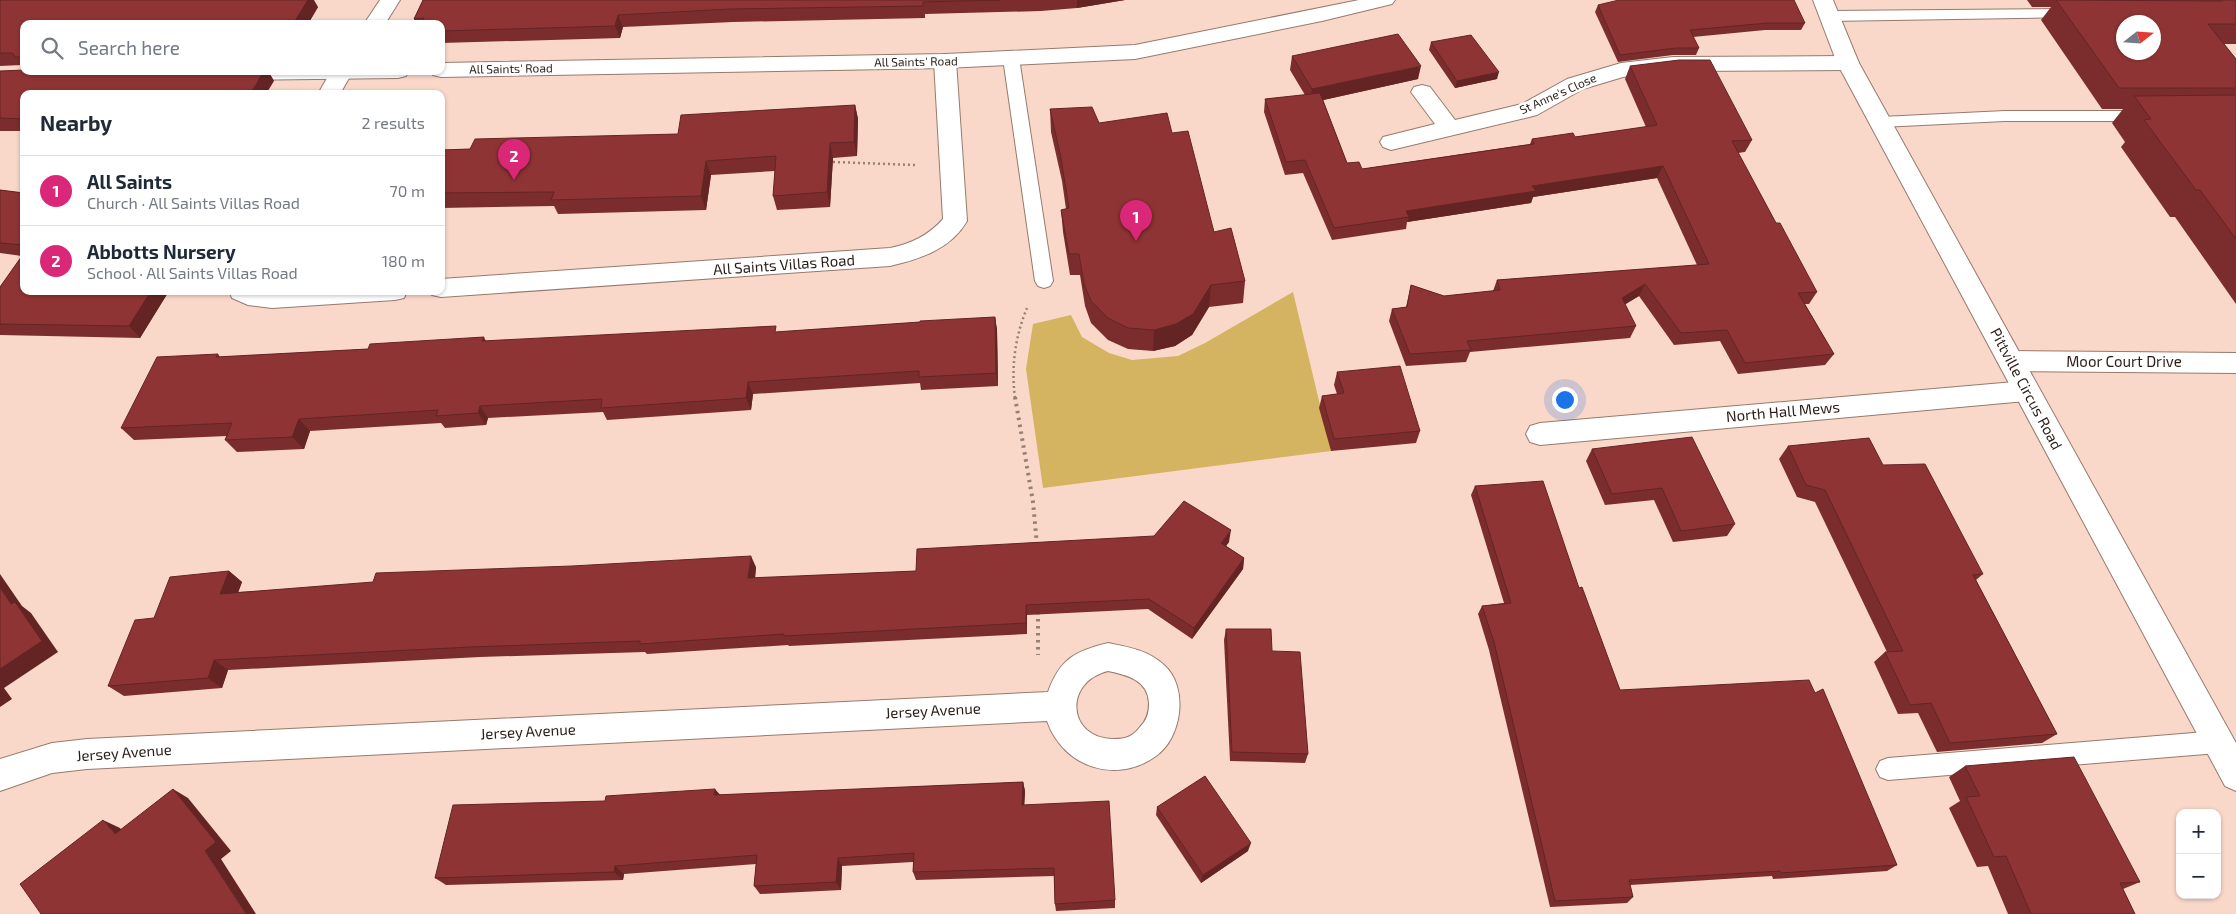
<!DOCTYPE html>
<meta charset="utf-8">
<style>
body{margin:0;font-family:"Exo 2",sans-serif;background:#f6f6f7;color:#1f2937}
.controls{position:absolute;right:15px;bottom:15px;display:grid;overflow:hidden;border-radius:10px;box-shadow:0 1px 4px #0004}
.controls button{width:45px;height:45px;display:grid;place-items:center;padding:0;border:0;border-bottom:1px solid #e0e1e3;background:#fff;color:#1f2937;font:25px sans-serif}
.compass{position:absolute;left:2116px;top:15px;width:45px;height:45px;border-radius:50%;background:#fff;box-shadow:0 1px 4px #0004;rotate:73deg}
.you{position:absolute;left:1564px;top:399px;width:18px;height:18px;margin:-12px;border:4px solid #fff;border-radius:50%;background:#1a73e8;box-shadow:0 0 0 8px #1a73e833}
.badge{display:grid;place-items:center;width:32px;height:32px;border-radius:50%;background:#db2777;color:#fff;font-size:16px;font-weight:700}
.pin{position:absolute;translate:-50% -41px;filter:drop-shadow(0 1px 2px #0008)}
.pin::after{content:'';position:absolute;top:26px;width:18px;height:15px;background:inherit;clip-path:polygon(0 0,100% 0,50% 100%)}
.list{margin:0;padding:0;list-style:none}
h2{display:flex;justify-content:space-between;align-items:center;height:65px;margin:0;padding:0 20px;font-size:21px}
h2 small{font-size:16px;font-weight:400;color:#747a83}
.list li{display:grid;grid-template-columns:32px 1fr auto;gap:15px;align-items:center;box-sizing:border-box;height:70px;padding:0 20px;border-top:1px solid #e0e1e3}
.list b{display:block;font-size:19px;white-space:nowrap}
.list p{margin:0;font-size:16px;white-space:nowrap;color:#747a83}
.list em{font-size:16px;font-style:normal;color:#747a83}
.icon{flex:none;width:28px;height:28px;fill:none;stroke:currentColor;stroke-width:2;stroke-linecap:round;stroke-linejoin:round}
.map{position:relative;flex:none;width:2236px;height:914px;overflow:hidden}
.search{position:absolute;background:#fff;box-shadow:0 1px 4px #0004;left:20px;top:20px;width:425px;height:55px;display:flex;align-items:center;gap:12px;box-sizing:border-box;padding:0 18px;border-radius:10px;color:#747a83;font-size:19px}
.panel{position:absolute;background:#fff;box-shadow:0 1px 4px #0004;left:20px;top:90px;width:425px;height:205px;border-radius:10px}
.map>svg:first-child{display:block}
</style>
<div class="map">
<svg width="2236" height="914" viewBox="0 0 2236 914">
<rect width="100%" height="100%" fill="#f9d8ca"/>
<!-- green -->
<polygon fill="#d4b361" points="1293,292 1331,451 1043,488 1026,369 1033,324 1071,315 1082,337 1109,353 1132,360 1178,356 1205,343"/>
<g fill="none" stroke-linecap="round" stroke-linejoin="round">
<defs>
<g id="lane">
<polygon points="2072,9 2077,11 2080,14 2077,17 1829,21 1824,19 1821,16 1824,13 1829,11"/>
<polygon points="1011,53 1016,55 1019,58 1053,281 1050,286 1044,288 1038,286 1035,281 1003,58 1006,55"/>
<polygon points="2005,111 2144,111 2150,112 2152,116 2150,120 2144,121 2005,121 1881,127 1875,126 1873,122 1875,118 1881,117"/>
<polygon points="2218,731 2226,734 2230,742 2226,750 2218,753 1888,780 1880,777 1876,769 1880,761 1888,758"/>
</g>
<g id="street">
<polygon points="380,0 400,0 385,24 364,24"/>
<path d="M 945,54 L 953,56 L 956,61 L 967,221 C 951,249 920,259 890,266 L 441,297 L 432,295 L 430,291 L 441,291 L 441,279 L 890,248 C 911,244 929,235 943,219 L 934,61 L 937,56 Z"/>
<polygon points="1848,56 1856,58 1859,63 1856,68 1848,70 1673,71 1623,77 1583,89 1537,115 1529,117 1391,150 1383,147 1380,142 1383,137 1435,124 1411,92 1414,87 1422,85 1430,87 1455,120 1522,104 1567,79 1621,63 1673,57"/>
<polygon points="331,71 353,71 340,94 318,94"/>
<polygon points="229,291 407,291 404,298 395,300 272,308 248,305 232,298"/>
<polygon points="2012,351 2236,353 2236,373 2012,371 2003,368 1999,361 2003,354"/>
<polygon points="2026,381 2035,384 2039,391 2035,398 2026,401 1540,445 1530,442 1526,434 1530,426 1540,423"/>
<path d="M 1108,643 C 1128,647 1148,650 1164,665 C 1189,687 1182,738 1156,756 C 1116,785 1063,767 1047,721 L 87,769 L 52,773 L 0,791 L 0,759 L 52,743 L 87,739 L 1048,692 C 1060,659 1075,651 1108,643 ZM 1108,671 C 1127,675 1148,680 1149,703 C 1149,713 1147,720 1140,727 C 1132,737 1126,739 1114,739 C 1067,739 1063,682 1108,671 Z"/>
</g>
<g id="secondary">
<polygon points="1359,0 1395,0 1392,4 1322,21 1135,59 945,68 441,77 433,75 431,71 441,71 441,63 945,54 1135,45"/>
<polygon points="1813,0 1833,0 1859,63 2236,743 2236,791 2225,786 1837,63"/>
<polygon points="222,71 409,71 406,76 398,78 232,80 224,78 221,73"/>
</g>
</defs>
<!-- lane casing -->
<use href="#lane" stroke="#977a6d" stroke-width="2"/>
<!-- street casing -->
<use href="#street" stroke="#977a6d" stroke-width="2"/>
<!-- secondary casing -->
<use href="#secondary" stroke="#977a6d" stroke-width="2"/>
<!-- path-far1 -->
<g stroke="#967f75" stroke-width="2.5" stroke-dasharray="2 3" stroke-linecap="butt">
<polyline points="833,162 915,165"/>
<path d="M 1015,398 C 1011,367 1015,337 1027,308"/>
</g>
<!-- path -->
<g stroke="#967f75" stroke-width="4" stroke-dasharray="2.5 4.5" stroke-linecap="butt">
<polyline points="1015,397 1033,502 1037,545"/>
<polyline points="1038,612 1038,655"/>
</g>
<!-- lane -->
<use href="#lane" fill="#fff" fill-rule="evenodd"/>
<!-- street -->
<use href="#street" fill="#fff" fill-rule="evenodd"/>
<!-- secondary -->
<use href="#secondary" fill="#fff" fill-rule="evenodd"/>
</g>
<!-- wall -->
<g fill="#7b2d2d">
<polygon points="0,0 318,7 308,24 24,24 24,67 22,65 0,66"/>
<polygon points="423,0 1125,0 1077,8 1041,11 925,14 925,18 733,22 623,27 620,38 441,43 441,24 417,24 414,19"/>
<polygon points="2027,0 2236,0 2236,44 2224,44 2236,59 2236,304 2175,217 2170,217 2121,147 2125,142 2112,123 2123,109 2102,109 2041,20 2051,7 2032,7"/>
<polygon points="1598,5 1805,23 1801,30 1765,30 1693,37 1699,48 1696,55 1673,55 1618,62 1595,12"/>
<polygon points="1431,42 1497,79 1455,88 1429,50"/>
<polygon points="1292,56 1418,79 1323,100 1347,163 1362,169 1530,144 1532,139 1575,137 1646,127 1625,79 1630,66 1752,140 1745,152 1738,153 1776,223 1817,292 1809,304 1805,304 1834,354 1825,365 1738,374 1720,341 1674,345 1639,296 1625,304 1636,326 1630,338 1470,352 1466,362 1406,366 1389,321 1392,309 1406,307 1411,285 1444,296 1493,291 1497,280 1697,265 1657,178 1533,197 1531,203 1407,222 1406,229 1332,240 1303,173 1285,175 1264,112 1265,99 1305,95 1290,70"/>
<polygon points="0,71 268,71 274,81 24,94 24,131 0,131"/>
<polygon points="855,105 858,119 857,156 833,158 830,207 777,210 773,196 775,171 711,175 706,210 558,214 554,206 441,208 441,150 470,149 678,134"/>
<polygon points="1050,109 1099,123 1172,133 1214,232 1245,281 1243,303 1209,307 1192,335 1175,346 1153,351 1128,349 1108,340 1091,323 1085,306 1080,275 1070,275 1063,232 1061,210 1066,209 1062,181 1051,132"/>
<polygon points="0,190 24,193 24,291 169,291 140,338 0,335 0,287 22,256 0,253"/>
<polygon points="995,317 997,330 998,386 921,390 920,383 753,394 751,410 607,420 603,412 488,418 486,425 445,428 441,423 310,431 304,449 237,452 225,440 227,436 134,440 121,428 218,354 220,357 368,349 484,337 486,341 778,332"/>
<polygon points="1337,372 1420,431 1416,443 1331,451 1319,408 1322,396 1337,394 1334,385"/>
<polygon points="1788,446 1883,465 1983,574 1976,580 2057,734 2042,743 1937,752 1918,713 1898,714 1874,662 1885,652 1887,652 1815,502 1797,497 1779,459"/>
<polygon points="1592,449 1735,524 1727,536 1673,542 1654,500 1605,505 1586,461"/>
<polygon points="1475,486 1579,588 1620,690 1897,865 1887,871 1773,879 1772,876 1630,885 1633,897 1627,903 1550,907 1489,650 1478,614 1482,606 1504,603 1471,495"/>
<polygon points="1229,542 1226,546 1244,558 1243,569 1192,639 1148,609 1027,615 1027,634 789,646 788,645 647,654 645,652 480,657 228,670 222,688 124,696 108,686 154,618 229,571 242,582 238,592 756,567 755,578 916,571"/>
<polygon points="1226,629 1272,651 1308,754 1305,763 1230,761 1224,640"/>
<polygon points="1965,766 2140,882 2123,889 2135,914 2008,914 1988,866 1977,867 1949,808 1960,801 1949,777"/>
<polygon points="1023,782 1025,791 1024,805 1115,900 1115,908 1056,911 1055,904 1054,876 916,880 913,872 913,862 842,866 841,890 760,894 754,886 756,864 624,874 623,880 446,885 435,878 605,801 720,795"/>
<polygon points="1157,807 1248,851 1201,883 1156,815"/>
</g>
<!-- shaded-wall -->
<g fill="#642424">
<polygon points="299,0 314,0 318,7 308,24 293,24"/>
<polygon points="1077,0 1125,0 1077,8"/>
<polygon points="618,15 623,27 620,38 615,26"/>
<polygon points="1421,66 1418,79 1310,103 1312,89"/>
<polygon points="264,71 268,71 274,81 266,94 250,94"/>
<polygon points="1499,72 1497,79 1455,88 1457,81"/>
<polygon points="855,105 858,119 857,156 854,142"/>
<polygon points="830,143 833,158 830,207 827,192"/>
<polygon points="706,161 711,175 706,210 701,196"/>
<polygon points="1663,166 1657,178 1533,197 1531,203 1407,222 1409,217 1406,211 1532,186"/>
<polygon points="1645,284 1639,296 1616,310 1622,298"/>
<polygon points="1211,285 1209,307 1192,335 1175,346 1153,351 1154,330"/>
<polygon points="151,291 169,291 140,338 129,326"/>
<polygon points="995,317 997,330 998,386 996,373"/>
<polygon points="748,382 753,394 751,410 746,398"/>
<polygon points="480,406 488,418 486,425 478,413"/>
<polygon points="299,419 310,431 304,449 292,437"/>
<polygon points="1231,530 1229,542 1219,555 1221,543"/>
<polygon points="751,556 756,567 754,589 748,578"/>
<polygon points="1244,558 1243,569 1192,639 1194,628"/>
<polygon points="229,571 242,582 234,604 220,594"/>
<polygon points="0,574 22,606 31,613 58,652 4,688 12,699 0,707 0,669 11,604 0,588"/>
<polygon points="1026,605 1027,615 1027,634 1026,623"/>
<polygon points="214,660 228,670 222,688 208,678"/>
<polygon points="1023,782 1025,791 1024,813 1022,805"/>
<polygon points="173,789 188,798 231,851 221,859 256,914 246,914 205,851"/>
<polygon points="715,789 722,797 714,795"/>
<polygon points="103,820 120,828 131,842 115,834"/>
<polygon points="1251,843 1248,851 1201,883 1203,875"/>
<polygon points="838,858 842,866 841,890 836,882"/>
<polygon points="615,866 624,874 623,880 614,872"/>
</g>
<!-- building -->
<g fill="#8f3434" stroke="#642424" fill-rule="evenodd">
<polygon points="0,0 308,0 293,24 24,24 24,57 15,57 13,53 0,53"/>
<polygon points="423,0 1000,0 923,2 923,6 730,9 618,15 615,26 441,31 441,24 422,24 424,18 414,19"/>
<polygon points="1619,0 1794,0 1805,23 1768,23 1690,30 1699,48 1676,48 1620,55 1598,5"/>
<path d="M 2056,0 L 2221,1 L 2223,0 L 2236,0 L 2236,24 L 2208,24 L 2236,59 L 2236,88 L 2119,88 ZM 2124,22 L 2154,22 L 2154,52 L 2124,52 Z"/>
<polygon points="1398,34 1421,66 1312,89 1292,56"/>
<polygon points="1471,35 1499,72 1457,81 1431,42"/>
<polygon points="1679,60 1710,60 1752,140 1732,141 1776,223 1780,223 1817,292 1798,293 1834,354 1745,363 1727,330 1681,333 1645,284 1622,298 1636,326 1467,341 1471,350 1410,354 1392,309 1407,307 1411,285 1444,296 1500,290 1497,280 1709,264 1663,166 1532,186 1536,191 1406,211 1409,217 1334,228 1305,160 1286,162 1265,99 1320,93 1347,163 1359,162 1362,169 1534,144 1532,139 1573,133 1575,137 1657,125 1630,66"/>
<polygon points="24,70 24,71 264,71 250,94 24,94 24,119 0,118 0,71"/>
<polygon points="2236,95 2236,239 2200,190 2196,190 2144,120 2151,119 2134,96"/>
<polygon points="855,105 854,142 830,143 827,192 773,196 776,156 706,161 701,196 551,200 554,192 441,193 441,150 470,149 475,139 678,134 681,115"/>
<polygon points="1092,107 1099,123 1167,113 1172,133 1188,131 1214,232 1231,228 1245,281 1211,285 1193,314 1176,324 1154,330 1128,328 1108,318 1091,301 1084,284 1079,254 1069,254 1061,210 1069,208 1061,158 1050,109"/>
<polygon points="0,190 24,193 24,245 0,243"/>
<polygon points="24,253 24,291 151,291 129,326 0,324 0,287"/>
<polygon points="995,317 996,373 919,377 919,371 748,382 746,398 601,408 602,399 480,406 478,413 436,416 438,410 299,419 292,437 225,440 232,423 121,428 157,357 218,354 216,357 368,349 370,344 484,337 482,341 776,326 775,332 920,322 920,321"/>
<polygon points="1400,366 1420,431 1334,439 1322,396 1344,393 1337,372"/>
<polygon points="1692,437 1735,524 1681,531 1662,488 1612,494 1592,449"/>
<polygon points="1869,438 1883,465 1925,464 1983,574 1973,575 2057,734 1950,743 1931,703 1910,705 1885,652 1903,651 1825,490 1806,485 1788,446"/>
<polygon points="1543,481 1579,588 1582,587 1620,690 1809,680 1815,693 1823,689 1897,865 1781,873 1780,871 1629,880 1633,897 1555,901 1494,642 1482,606 1511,603 1475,486"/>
<polygon points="1184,501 1231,530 1221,543 1244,558 1194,628 1149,599 1026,605 1026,623 784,636 784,634 640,644 640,641 470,647 214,660 208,678 108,686 135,620 154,618 170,577 229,571 220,594 373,582 376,573 572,566 751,556 748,578 916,571 917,549 1154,536"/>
<polygon points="0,588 11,604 15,602 42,641 0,669"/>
<polygon points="1226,629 1271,629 1272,651 1300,652 1308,754 1232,752"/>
<polygon points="2074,757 2140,882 2120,883 2135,914 2031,914 2006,856 1994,857 1966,797 1980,796 1965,766"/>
<polygon points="1205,776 1251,843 1203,875 1157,807"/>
<polygon points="1023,782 1022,805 1109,801 1115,900 1055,904 1054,868 913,872 914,853 838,858 836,882 754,886 757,855 615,866 614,872 435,878 453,805 605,801 606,796 715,789 714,795"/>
<polygon points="173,789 216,842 205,851 246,914 41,914 20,884 103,820 115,834"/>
</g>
<g text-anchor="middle" stroke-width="5" stroke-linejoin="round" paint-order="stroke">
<!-- far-street labels -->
<g font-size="12" fill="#2a1e19" stroke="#fff">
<text transform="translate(916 62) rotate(-1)" y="4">All Saints' Road</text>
<text transform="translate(511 69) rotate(-1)" y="4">All Saints' Road</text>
<text transform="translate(1558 94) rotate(-24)" y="4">St Anne's Close</text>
</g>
<!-- street labels -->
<g font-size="15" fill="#2a1e19" stroke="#fff">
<text transform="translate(784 265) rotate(-4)" y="5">All Saints Villas Road</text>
<text x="2124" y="367">Moor Court Drive</text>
<text transform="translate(2026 389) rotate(62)" y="5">Pittville Circus Road</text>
<text transform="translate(1783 412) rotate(-5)" y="5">North Hall Mews</text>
<text transform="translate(933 711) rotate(-3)" y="5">Jersey Avenue</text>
<text transform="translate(528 732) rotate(-3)" y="5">Jersey Avenue</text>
<text transform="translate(124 753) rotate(-4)" y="5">Jersey Avenue</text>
</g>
</g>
</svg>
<div class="controls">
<button>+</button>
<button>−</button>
</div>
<svg class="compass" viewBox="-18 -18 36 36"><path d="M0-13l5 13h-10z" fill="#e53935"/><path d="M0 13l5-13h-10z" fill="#747a83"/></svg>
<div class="you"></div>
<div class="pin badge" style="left:1136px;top:241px">1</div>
<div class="pin badge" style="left:514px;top:180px">2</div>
<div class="search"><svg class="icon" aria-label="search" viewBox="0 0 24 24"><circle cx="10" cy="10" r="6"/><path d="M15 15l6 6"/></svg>Search here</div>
<section class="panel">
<h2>Nearby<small>2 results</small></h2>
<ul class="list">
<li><span class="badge">1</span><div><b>All Saints</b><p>Church · All Saints Villas Road</p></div><em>70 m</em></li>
<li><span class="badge">2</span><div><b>Abbotts Nursery</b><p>School · All Saints Villas Road</p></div><em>180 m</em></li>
</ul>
</section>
</div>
